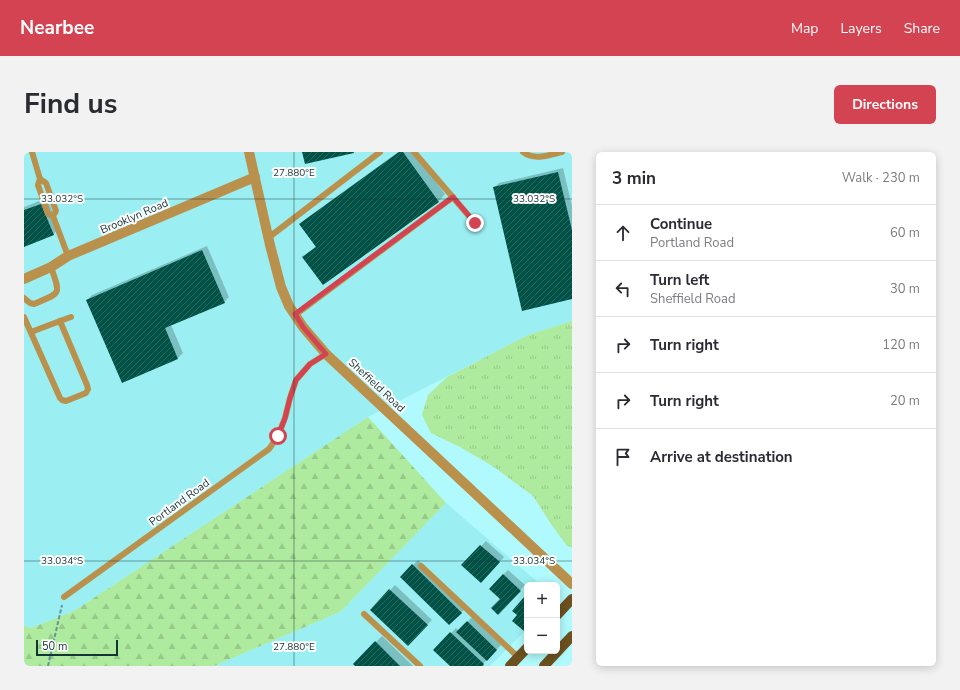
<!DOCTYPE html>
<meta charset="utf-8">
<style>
body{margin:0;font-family:"Nunito Sans",sans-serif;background:#f2f2f3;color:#2b2b33}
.controls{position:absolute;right:12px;bottom:12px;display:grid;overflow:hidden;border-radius:6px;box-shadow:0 2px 10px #0003}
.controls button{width:36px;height:36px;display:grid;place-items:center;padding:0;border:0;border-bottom:1px solid #e1e1e2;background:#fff;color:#2b2b33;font:20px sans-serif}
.scale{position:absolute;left:12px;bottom:10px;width:82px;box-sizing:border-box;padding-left:4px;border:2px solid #163436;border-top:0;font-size:11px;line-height:14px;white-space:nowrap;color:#163436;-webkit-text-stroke:3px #fff;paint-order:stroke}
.stop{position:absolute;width:12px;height:12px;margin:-9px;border:3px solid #d44352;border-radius:50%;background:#fff}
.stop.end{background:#d44352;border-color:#fff;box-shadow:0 1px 4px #0008}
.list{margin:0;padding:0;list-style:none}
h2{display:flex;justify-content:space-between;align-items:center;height:52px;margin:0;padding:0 16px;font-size:17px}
h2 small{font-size:13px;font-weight:400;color:#7c7c81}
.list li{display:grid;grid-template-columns:26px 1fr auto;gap:12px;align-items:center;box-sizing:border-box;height:56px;padding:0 16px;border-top:1px solid #e1e1e2}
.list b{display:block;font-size:15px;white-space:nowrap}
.list p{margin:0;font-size:13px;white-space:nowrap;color:#7c7c81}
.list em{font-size:13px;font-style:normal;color:#7c7c81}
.icon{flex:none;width:22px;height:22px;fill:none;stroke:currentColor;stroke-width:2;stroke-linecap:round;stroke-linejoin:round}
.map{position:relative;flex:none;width:548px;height:514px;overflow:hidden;border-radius:6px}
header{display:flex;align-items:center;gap:24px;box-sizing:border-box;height:56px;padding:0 20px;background:#d44352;color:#fff}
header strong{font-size:19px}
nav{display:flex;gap:22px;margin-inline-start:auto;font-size:14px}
.intro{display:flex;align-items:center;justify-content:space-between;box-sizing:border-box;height:96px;padding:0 24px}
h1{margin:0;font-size:28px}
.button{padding:10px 18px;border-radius:6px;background:#d44352;color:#fff;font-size:14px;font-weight:700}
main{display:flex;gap:24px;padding:0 24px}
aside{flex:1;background:#fff;border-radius:6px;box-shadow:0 2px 10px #0003}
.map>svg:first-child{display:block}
</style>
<header>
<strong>Nearbee</strong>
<nav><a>Map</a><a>Layers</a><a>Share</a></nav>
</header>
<div class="intro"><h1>Find us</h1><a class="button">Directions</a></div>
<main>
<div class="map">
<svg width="548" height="514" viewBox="0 0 548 514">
<defs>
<pattern id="grass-tufts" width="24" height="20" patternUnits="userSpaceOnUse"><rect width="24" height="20" fill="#afeb9f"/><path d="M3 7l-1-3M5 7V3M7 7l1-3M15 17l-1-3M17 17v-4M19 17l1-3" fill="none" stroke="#96ca8a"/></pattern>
<pattern id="forest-firs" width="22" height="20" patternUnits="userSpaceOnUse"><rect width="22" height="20" fill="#afeb9f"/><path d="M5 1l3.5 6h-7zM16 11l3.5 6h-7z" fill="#96ca8a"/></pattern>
<pattern id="building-hatch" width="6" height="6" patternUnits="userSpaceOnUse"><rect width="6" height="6" fill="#005246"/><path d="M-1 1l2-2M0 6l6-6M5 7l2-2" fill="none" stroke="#25685f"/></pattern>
</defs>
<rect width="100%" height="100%" fill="#b0f9fc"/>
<!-- built -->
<g fill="#9beff2">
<polygon points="0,0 548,0 548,169 504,183 344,265 50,459 7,476 0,474"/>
<polygon points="422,351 517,433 503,433 503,477 466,514 190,514 316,460"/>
</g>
<!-- grass -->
<polygon fill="url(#grass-tufts)" points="548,169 548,395 543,394 527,372 509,344 470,315 436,295 407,281 398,263 404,243 423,225 504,183"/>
<!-- forest -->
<polygon fill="url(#forest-firs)" points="344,265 422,351 316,460 190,514 0,514 0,474 7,476 50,459"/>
<!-- shadow -->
<g fill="#0003">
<polygon points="374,0 390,0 421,42 415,49 299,132 280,105 292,94 276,72 283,66"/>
<polygon points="539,16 548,54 548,146 470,36 475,31"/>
<polygon points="23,46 35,76 29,83 0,94 0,55"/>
<polygon points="183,94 205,145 200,150 147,173 159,201 154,206 98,229 63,148 68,143"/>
<polygon points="462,389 480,405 462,425 439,413"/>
<polygon points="394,408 442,456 425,472 377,425"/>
<polygon points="484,418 501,433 474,462 477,446 466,436"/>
<polygon points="371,433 408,468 384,492 347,458"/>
<polygon points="448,465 477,493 457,514 428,514 411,498 432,476 435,479"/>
<polygon points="358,484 389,514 333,514 330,512"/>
</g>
<!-- building -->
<g fill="url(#building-hatch)">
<polygon points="278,0 330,0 330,1 281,12"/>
<polygon points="375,0 379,0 415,50 299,133 278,105 292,95 275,72"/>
<polygon points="534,20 548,78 548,147 498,159 469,35"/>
<polygon points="17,52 30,83 0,95 0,58"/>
<polygon points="178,98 201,151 141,176 154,207 98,231 62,148"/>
<polygon points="456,393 476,410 457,431 437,413"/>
<polygon points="388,412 438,461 425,473 376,425"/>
<polygon points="479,422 497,439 474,463 467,456 476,447 465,437"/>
<polygon points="365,437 404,473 384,494 346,458"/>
<polygon points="501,444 503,446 503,475 500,479 488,469 493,463 488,459"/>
<polygon points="443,469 473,498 463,509 432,480"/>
<polygon points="426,480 460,512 459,514 426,514 409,498"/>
<polygon points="351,489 376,514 331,514 329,512"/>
</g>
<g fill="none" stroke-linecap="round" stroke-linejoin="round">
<!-- path -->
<polyline stroke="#619497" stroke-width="2" stroke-dasharray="4 2" stroke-linecap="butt" points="24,514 38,453"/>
<!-- lane -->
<g stroke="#b9914c" stroke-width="6">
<polyline points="8,0 16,27 14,33 24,62 29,64 44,104"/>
<polyline points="390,0 451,71"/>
<path d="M 499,0 C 510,9 525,3 538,0"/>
<polyline points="16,27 22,31 32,59 29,64"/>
<polyline points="244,86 356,0"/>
<path d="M 0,146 L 6,151 L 10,152 C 37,140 37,144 27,115"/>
<polyline points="271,163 429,45"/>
<polyline points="0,165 36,246 38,248 42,249 62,241 64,237 63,233 36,169 7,180"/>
<polyline points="36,169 47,165"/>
<polyline points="397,414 494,505"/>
<polyline points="40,445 245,297 254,284 261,266 266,246 272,228 286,212 302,202"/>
<polyline points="340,462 396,514"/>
</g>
<!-- street -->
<g stroke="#b9914c" stroke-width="10">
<polyline points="225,0 246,93 257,135 265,154 279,175 302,202 548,432"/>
<polyline points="0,127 27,115 44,104 231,25"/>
</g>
<!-- primary -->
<g stroke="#6c501f" stroke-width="10">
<polyline points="533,463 548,447"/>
<polyline points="486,514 503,496"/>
<polyline points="520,514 548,484"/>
</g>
</g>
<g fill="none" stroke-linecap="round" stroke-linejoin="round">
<!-- route -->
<polyline stroke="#d44352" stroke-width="5" points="254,284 261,266 266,246 272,228 286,212 302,202 279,175 271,162 429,45 451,71"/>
</g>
<!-- ticks -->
<path fill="none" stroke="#163436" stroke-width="1" stroke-opacity="0.45" d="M 270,0 L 270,514M 0,47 L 548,47M 0,409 L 548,409"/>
<g text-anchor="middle" stroke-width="4" stroke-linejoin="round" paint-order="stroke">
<!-- street labels -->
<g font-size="11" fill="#163436" stroke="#fff">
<text transform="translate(110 64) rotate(-23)" y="4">Brooklyn Road</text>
<text transform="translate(353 233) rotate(43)" y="4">Sheffield Road</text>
<text transform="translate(155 350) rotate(-36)" y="4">Portland Road</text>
</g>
</g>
<g font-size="10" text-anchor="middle" fill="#163436" stroke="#fff" stroke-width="4" stroke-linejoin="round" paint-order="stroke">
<text x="270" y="24">27.880°E</text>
<text x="38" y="50">33.032°S</text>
<text x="510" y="50">33.032°S</text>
<text x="38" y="412">33.034°S</text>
<text x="510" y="412">33.034°S</text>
<text x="270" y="498">27.880°E</text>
</g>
</svg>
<div class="controls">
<button>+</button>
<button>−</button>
</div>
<div class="scale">50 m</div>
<div class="stop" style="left:254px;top:284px"></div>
<div class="stop end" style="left:451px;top:71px"></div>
</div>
<aside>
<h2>3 min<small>Walk · 230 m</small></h2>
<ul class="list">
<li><svg class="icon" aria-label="ahead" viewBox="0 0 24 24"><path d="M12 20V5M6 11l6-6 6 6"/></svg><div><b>Continue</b><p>Portland Road</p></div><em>60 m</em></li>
<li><svg class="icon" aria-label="left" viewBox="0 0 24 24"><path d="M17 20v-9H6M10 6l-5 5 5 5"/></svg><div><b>Turn left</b><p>Sheffield Road</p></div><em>30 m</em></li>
<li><svg class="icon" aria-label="right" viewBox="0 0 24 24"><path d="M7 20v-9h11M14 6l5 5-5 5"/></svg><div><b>Turn right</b></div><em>120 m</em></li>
<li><svg class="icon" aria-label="right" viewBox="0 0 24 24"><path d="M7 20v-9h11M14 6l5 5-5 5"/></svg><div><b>Turn right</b></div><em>20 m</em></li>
<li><svg class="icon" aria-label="arrive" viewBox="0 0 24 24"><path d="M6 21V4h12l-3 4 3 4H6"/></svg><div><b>Arrive at destination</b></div></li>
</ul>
</aside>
</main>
